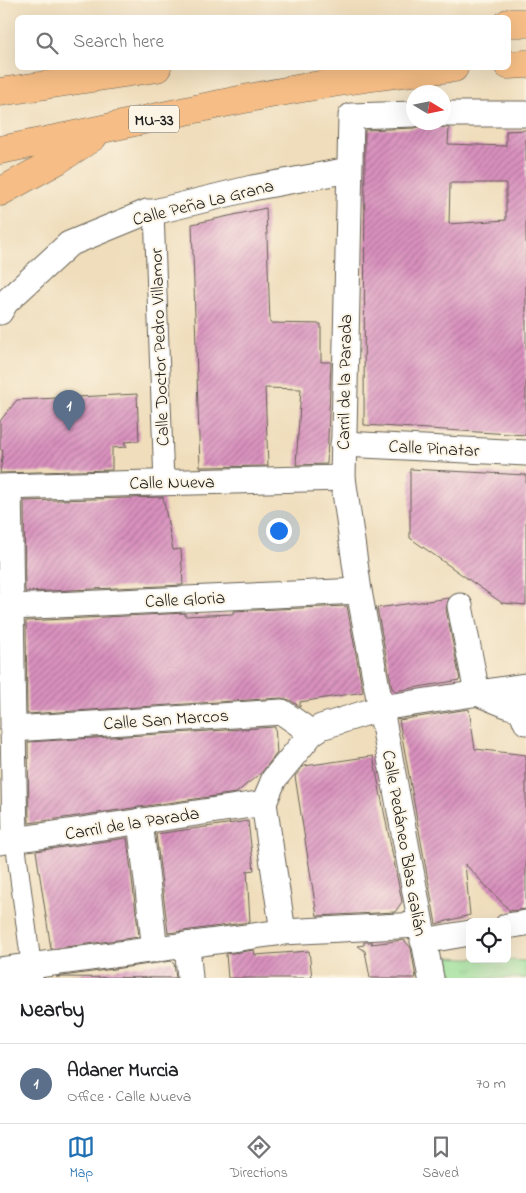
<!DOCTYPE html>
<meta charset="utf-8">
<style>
body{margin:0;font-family:"Indie Flower",sans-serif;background:#f2f2f2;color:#202124}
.controls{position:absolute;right:15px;bottom:15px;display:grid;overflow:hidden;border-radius:8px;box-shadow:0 5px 20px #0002}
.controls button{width:45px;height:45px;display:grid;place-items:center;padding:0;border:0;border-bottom:1px solid #e0e0e0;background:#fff;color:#202124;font:25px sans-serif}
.compass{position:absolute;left:406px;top:85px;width:45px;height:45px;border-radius:50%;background:#fff;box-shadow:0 5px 20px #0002;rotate:100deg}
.you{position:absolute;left:278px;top:530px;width:18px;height:18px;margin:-12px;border:4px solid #fff;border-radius:50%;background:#1a73e8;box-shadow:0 0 0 8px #1a73e833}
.badge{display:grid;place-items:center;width:32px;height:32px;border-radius:50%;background:#1f6fb2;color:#fff;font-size:16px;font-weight:700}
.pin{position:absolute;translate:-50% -41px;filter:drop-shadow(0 1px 2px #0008)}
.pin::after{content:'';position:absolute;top:26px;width:18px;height:15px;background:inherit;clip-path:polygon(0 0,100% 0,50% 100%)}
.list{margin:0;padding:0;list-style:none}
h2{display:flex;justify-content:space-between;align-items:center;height:65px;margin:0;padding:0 20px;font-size:21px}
h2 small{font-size:16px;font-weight:400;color:#757577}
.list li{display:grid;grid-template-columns:32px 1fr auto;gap:15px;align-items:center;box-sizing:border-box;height:80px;padding:0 20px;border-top:1px solid #e0e0e0}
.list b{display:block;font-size:19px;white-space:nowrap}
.list p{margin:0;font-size:16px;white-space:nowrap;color:#757577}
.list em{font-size:16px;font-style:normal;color:#757577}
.icon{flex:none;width:28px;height:28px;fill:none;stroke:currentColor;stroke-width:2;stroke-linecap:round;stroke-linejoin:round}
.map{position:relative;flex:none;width:526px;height:978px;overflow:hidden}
.search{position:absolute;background:#fff;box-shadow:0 5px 20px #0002;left:15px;right:15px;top:15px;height:55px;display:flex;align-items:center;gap:12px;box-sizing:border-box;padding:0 18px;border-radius:8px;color:#757577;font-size:19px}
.sheet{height:145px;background:#fff}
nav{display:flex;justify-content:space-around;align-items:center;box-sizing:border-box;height:70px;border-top:1px solid #e0e0e0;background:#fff;font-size:14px;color:#757577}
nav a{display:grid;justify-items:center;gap:2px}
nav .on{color:#1f6fb2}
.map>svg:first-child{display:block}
</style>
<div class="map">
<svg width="526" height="978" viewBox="0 0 526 978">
<defs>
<pattern id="grass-tufts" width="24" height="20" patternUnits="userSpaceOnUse" patternTransform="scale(1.25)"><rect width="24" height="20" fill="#99df97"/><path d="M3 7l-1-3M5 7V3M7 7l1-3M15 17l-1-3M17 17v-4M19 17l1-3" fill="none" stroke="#83bf82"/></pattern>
<pattern id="building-hatch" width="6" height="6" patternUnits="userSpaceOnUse" patternTransform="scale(1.25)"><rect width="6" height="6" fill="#d991be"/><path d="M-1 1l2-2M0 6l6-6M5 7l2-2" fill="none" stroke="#af769a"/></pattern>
</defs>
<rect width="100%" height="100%" fill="#fcf5e5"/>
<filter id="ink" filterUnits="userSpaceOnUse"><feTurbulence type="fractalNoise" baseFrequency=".02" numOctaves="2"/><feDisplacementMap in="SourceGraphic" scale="10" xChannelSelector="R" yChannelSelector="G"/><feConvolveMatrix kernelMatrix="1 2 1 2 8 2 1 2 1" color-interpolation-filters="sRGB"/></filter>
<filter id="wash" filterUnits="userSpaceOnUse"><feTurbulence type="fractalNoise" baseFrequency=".0096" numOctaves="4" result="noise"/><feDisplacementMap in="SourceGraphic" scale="20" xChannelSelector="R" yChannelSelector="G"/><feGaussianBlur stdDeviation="1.12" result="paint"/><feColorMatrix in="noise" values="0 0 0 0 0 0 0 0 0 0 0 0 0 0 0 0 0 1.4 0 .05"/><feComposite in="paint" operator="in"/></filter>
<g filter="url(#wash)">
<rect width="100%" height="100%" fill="#efddbb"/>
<!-- grass -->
<polygon fill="url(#grass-tufts)" stroke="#5a7e5a" points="448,957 526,961 526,978 452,978"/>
<g id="blocks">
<!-- building -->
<g fill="url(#building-hatch)" fill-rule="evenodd">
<path d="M 423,125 L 449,128 L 448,144 L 506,146 L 506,131 L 526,130 L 526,435 L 364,425 L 365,130 L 414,128 ZM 450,183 L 506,183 L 506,220 L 449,224 Z"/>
<polygon points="266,208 270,323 321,324 321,362 331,362 327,464 296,465 301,389 265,388 268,466 200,467 192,224"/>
<polygon points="137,394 139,441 124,442 127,447 112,448 112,470 0,473 3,451 0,449 0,421 17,400"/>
<polygon points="410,469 526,475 526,605 502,603 410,538"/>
<polygon points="163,497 173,550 181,549 183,585 25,592 24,501"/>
<polygon points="449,598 446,609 460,680 395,691 392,688 377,608"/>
<polygon points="347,606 363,692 300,702 300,707 290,700 281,698 27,714 26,621 185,613 185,616 233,614 233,611"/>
<polygon points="469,709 475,749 526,755 526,909 510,911 465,864 470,915 436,924 399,720"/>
<polygon points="275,727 277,753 262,772 236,793 29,823 28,742"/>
<polygon points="373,756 402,902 395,912 317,916 295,776 304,766"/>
<polygon points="248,821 254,870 247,871 250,922 168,933 156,834"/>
<polygon points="127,838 139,937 51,949 36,851"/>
<polygon points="404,940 411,948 416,978 370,978 365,951 358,946 364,945 364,942 373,942 371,944"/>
<polygon points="254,950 255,955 309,951 312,978 228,978 226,954"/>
<polygon points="171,961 174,964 176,978 56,977"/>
</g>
</g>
</g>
<g filter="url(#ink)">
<use href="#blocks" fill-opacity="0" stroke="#666054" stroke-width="1"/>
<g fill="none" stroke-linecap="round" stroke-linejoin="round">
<defs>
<g id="pedestrian">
<polyline points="154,212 164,483"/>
<polyline points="15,841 33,978"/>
</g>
<g id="minor">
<polyline points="414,114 351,116 343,478 359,591 431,978"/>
<polyline points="444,114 526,114"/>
<polyline points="0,312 6,302 69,244 147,212 154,212 252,188 349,170"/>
<polyline points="343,444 526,453"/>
<polyline points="0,487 343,478"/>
<polyline points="9,487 15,841"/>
<polyline points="460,606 477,693"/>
<polyline points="12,607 359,591"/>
<polyline points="477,693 509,706 521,709 526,722"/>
<polyline points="13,729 282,712 312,733"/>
<polyline points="140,821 155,950"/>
<polyline points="0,842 264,803"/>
<polyline points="507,926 526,923"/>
<polyline points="283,932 264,803 274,779 312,733 321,727 381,708 525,686"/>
<polyline points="423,941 470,933"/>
<polyline points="187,945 190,978"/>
<polyline points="0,970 283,932 419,925"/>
</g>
<g id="motorway">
<polyline points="508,23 526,23"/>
<polyline points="508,65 526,64"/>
<polyline points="0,92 157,68"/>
<path d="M 0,150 C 151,121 301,80 454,68"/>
<polyline points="0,192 58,160 93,137"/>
</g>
</defs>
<!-- pedestrian casing -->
<use href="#pedestrian" stroke="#666054" stroke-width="21"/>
<!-- minor casing -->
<use href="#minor" stroke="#666054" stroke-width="27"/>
<!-- motorway casing -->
<use href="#motorway" stroke="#666054" stroke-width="29"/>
<!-- pedestrian -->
<use href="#pedestrian" stroke="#fff" stroke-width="19"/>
<!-- minor -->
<use href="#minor" stroke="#fff" stroke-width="25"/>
<!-- motorway -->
<use href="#motorway" stroke="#f6be86" stroke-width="28"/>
</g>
</g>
<g text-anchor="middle" stroke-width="4" stroke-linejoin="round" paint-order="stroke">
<!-- shield labels -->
<rect fill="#fcf5e5" stroke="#5f5d58" stroke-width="1" x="129" y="105.5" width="50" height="27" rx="4"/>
<g font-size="16" font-weight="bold" fill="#1c1c1c">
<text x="154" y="125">MU-33</text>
</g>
<!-- street labels -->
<g font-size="18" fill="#1c1c1c" stroke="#fcf5e5">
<text transform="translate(203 202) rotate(-14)" y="6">Calle Peña La Grana</text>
<text transform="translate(159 347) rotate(-92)" y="6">Calle Doctor Pedro Villamor</text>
<text transform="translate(344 382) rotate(-89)" y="6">Carril de la Parada</text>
<text transform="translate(434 448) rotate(3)" y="6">Calle Pinatar</text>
<text transform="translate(172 482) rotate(-1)" y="6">Calle Nueva</text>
<text transform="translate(185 599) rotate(-3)" y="6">Calle Gloria</text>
<text transform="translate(166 719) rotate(-4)" y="6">Calle San Marcos</text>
<text transform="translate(132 823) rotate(-9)" y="6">Carril de la Parada</text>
<text transform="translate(405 843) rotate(80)" y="6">Calle Pedáneo Blas Galián</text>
</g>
</g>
</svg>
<div class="controls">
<button><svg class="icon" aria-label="locate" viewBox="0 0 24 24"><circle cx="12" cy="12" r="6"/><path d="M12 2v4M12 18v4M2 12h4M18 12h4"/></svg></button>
</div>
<svg class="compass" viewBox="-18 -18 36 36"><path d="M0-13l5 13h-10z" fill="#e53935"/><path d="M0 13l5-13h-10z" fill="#757577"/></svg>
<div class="you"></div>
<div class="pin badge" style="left:69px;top:431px;background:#5c6f8a">1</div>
<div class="search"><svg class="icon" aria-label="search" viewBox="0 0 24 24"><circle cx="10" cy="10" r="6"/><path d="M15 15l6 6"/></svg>Search here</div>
</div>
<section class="sheet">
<h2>Nearby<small></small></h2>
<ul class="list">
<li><span class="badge" style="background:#5c6f8a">1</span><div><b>Adaner Murcia</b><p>Office · Calle Nueva</p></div><em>70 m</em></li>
</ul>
</section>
<nav>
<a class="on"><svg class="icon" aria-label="map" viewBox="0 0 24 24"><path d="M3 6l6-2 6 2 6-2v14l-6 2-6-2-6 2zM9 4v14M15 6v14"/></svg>Map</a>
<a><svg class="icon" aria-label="directions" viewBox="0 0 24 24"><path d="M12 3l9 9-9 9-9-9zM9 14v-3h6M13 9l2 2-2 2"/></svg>Directions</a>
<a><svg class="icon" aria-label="saved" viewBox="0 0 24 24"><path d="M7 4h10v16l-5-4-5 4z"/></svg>Saved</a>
</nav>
